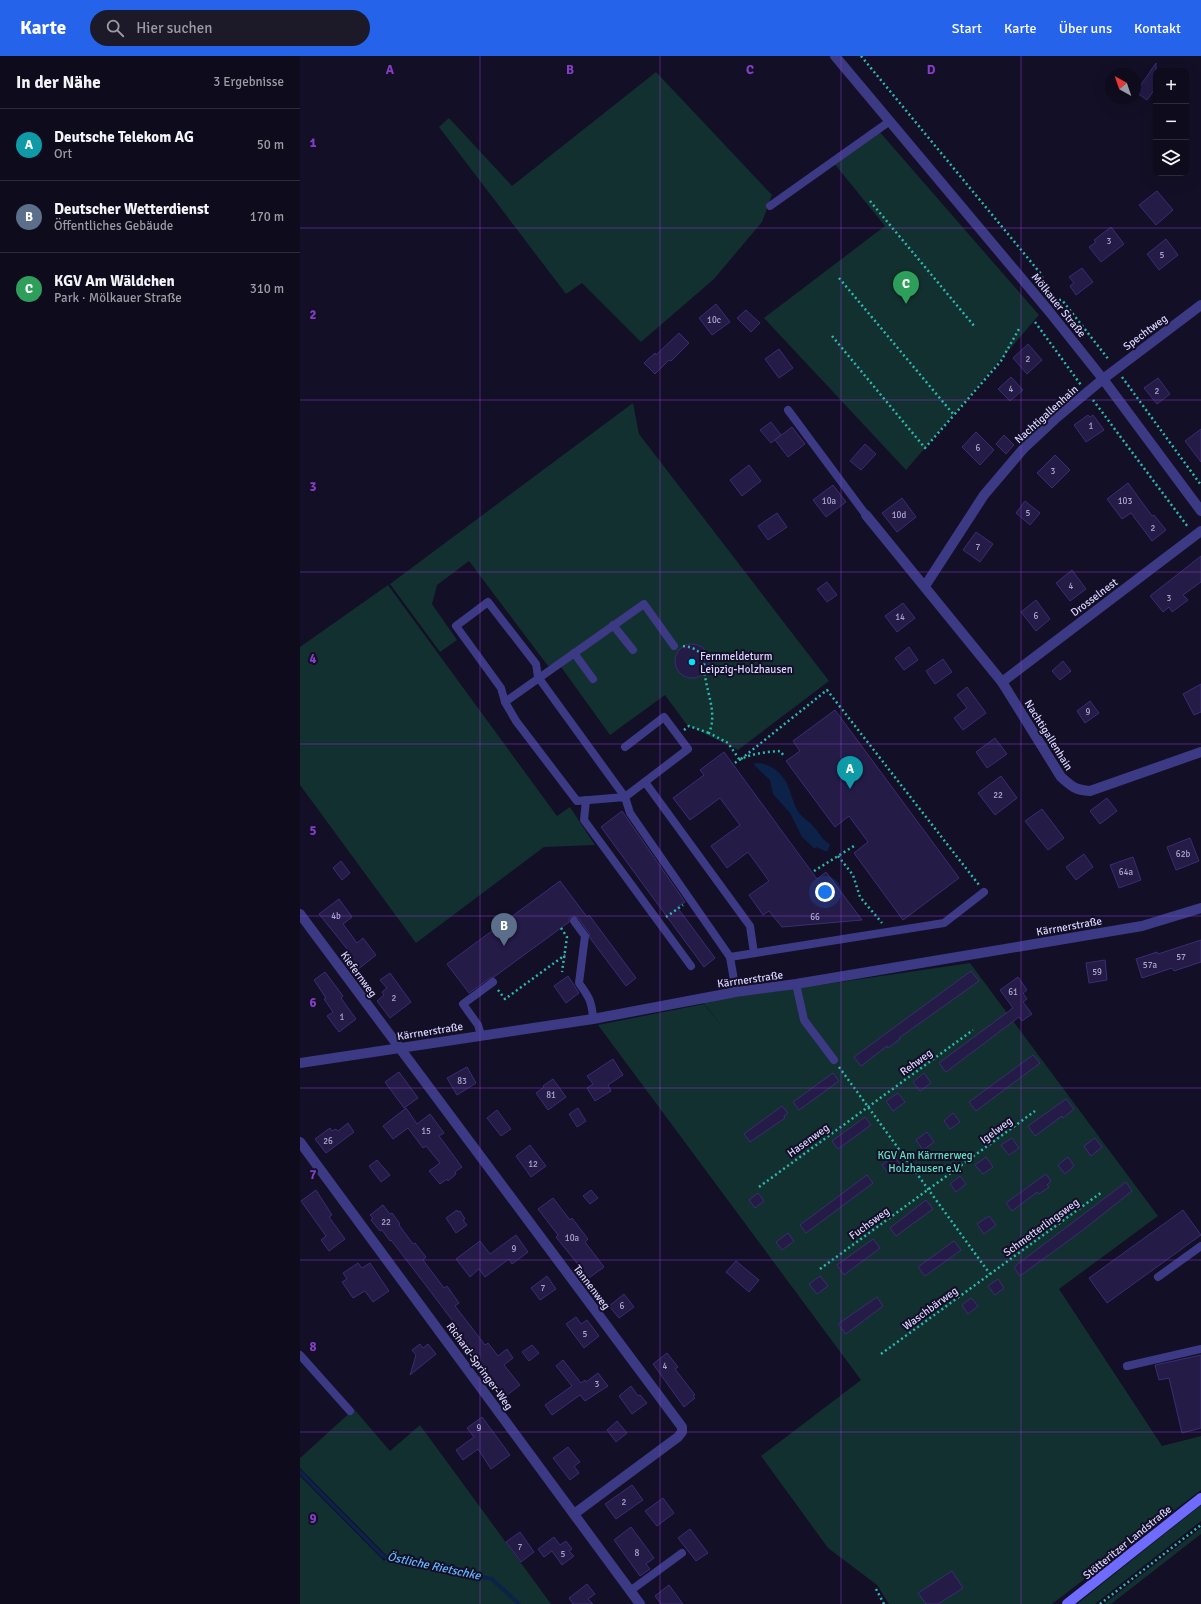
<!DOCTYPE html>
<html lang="de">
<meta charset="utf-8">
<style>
body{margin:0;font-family:Signika,sans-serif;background:#1c1929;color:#f1f3f6}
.controls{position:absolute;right:12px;top:12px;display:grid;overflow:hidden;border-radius:8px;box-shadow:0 4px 16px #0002}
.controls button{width:36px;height:36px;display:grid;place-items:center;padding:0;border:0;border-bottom:1px solid #2e2b3b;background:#0e0b1c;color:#f1f3f6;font:20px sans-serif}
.compass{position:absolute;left:805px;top:12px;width:36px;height:36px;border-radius:50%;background:#0e0b1c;box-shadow:0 4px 16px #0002;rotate:320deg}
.you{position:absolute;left:525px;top:836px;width:14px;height:14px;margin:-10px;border:3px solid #fff;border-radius:50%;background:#1a73e8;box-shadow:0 0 0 6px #1a73e833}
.badge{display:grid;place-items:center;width:26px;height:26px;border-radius:50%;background:#2563eb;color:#fff;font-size:13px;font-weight:700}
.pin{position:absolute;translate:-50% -33px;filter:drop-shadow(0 1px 2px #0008)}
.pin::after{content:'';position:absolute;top:21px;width:14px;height:12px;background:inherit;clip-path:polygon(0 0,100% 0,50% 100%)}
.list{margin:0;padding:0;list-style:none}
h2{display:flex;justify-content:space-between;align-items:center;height:52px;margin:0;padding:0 16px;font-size:17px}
h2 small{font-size:13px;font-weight:400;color:#9b9ba3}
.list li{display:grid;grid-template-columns:26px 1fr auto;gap:12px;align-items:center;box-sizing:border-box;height:72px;padding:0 16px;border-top:1px solid #2e2b3b}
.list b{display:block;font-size:15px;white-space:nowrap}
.list p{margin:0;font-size:13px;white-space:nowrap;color:#9b9ba3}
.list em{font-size:13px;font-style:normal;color:#9b9ba3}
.icon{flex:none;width:22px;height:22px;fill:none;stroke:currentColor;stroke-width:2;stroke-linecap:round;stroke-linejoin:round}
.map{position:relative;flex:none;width:901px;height:1548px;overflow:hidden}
header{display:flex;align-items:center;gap:24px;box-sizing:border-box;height:56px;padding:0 20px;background:#2563eb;color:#fff}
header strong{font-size:19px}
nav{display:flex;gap:22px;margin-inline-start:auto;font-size:14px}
.search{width:280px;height:36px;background:#1c1929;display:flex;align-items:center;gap:10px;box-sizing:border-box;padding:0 14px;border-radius:22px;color:#9b9ba3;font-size:15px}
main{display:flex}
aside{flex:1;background:#0e0b1c}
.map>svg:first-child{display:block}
</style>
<header>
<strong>Karte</strong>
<div class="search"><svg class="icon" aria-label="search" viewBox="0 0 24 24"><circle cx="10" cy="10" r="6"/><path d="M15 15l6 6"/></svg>Hier suchen</div>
<nav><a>Start</a><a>Karte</a><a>Über uns</a><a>Kontakt</a></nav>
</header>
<main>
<aside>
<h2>In der Nähe<small>3 Ergebnisse</small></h2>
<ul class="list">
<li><span class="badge" style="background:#0f9aa8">A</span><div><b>Deutsche Telekom AG</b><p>Ort</p></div><em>50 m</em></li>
<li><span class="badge" style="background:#5c6f8a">B</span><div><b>Deutscher Wetterdienst</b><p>Öffentliches Gebäude</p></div><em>170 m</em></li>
<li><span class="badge" style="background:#2e9e5b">C</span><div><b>KGV Am Wäldchen</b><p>Park · Mölkauer Straße</p></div><em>310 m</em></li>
</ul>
</aside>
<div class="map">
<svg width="901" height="1548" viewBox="0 0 901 1548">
<rect width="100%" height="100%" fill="#130f26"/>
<!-- green -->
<g fill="#12302f">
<polygon points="356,16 472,139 462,166 414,223 341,286 282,227 266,238 139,71 149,62 212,130"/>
<polygon points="578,74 739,259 606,414 464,262 585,170 533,106"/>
<polygon points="333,347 339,378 529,625 438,694 387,669 365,639 310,679 259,608 248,610 169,505 137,529 132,548 157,584 140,596 90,528"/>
<polygon points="88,529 257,760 270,751 295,789 244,791 116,887 0,729 0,591"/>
<polygon points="670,907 858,1160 759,1233 862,1390 901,1380 901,1434 752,1548 589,1548 577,1529 528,1492 461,1400 561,1324 298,969 404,948 423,972 403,946"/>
<polygon points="54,1353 90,1395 120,1369 251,1548 0,1548 0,1420 84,1505 88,1501 0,1412 0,1402"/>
<polygon points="901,1449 901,1465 795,1548 777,1548"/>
<polygon points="901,1472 901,1478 811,1548 804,1548"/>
</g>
<!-- water -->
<path fill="#0c2248" d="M 455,707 C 469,706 483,717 488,730 C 492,740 494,750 500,758 C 504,763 510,766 514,771 C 517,774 520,779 523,783 C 525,785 528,786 530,789 L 527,796 L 516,791 L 515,793 L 502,781 L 490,757 L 473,738 L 470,724 L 454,709 Z"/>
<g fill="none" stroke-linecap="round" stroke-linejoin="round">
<!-- stream -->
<polyline stroke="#0c2248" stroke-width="4" points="0,1416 83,1500 90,1503 192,1523 219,1548"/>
</g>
<!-- building -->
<g fill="#241b47" stroke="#3b2d73">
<polygon points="856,7 856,31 847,44 836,36"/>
<polygon points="857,135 873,154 856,169 839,149"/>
<polygon points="811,171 824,188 801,206 789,191 796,186 794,184"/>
<polygon points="866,183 878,199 859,214 847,198"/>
<polygon points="782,212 793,226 776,239 770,230 774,227 769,221"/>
<polygon points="416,248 430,266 412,279 399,262"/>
<polygon points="446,254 460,267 451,276 437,262"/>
<polygon points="379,277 389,287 371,305 369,304 355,318 344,307 355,297 356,299"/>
<polygon points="728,288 742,304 727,318 713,302"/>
<polygon points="479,293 493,312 479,322 465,303"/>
<polygon points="711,321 723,334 710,345 698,333"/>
<polygon points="858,322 870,338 857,348 844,332"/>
<polygon points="788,359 790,361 793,359 804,374 786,386 774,369"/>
<polygon points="471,366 481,379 471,387 460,374"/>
<polygon points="492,371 505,388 488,401 475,384"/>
<polygon points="901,373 901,406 885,385"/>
<polygon points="676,376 694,394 680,409 662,391"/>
<polygon points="704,379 714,389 706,398 696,388"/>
<polygon points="565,388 576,398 561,414 550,405"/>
<polygon points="755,399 770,414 752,432 737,417"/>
<polygon points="449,409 461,425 442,440 430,424"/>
<polygon points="828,427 852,460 854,459 866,474 852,485 831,457 822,463 807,443"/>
<polygon points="533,429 546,446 526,461 513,444"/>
<polygon points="602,442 616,461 597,476 582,457"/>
<polygon points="725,445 740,457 730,469 716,457"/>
<polygon points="477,457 487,471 468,484 458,470"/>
<polygon points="676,476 693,488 680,506 663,494"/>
<polygon points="901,500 901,526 883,539 888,544 872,556 869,551 863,556 850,540"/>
<polygon points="772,514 786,533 770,545 756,527"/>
<polygon points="527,526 537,539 527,546 517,533"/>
<polygon points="736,544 750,563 736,575 721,556"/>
<polygon points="603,547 615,562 597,576 585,560"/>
<circle cx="392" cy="605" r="17"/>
<polygon points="609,591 618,604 604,614 595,602"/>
<polygon points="643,603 652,616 635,628 626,615"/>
<polygon points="763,605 771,615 760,624 752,615"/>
<polygon points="901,628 901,656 894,659 883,638"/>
<polygon points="667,631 686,657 663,674 654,662 667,652 657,639"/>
<polygon points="790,645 799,657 785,667 777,655"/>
<polygon points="535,654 659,822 603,864 554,797 568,786 549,760 535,771 486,705 500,695 493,685"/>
<polygon points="695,682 707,698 687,712 676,696"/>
<polygon points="424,696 517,823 526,816 562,864 482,871 469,855 463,859 449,839 469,825 448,796 427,812 411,790 440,769 420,742 390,764 373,742 404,719 400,714"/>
<polygon points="701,720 717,742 695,759 678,737"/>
<polygon points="807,742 817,755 800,768 790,755"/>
<polygon points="742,753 764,782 748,794 725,765"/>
<polygon points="322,755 385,846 377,851 415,902 404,911 301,771"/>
<polygon points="890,782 899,805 876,814 867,791"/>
<polygon points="784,798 793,811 776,824 766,811"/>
<polygon points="833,801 841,824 819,832 810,809"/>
<polygon points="41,805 50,817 42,824 33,812"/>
<polygon points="260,825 287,861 289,859 336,922 326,930 290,882 289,877 278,862 274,860 269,862 269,866 194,921 190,922 169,937 147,908"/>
<polygon points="39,843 52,861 43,868 57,887 63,882 76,899 57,914 44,897 48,894 19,858"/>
<polygon points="901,884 901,906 874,915 872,912 842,922 836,903 857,896 858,898"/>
<polygon points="805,904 807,924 789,927 786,907"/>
<polygon points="671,915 679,925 599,982 600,983 588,992 587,990 561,1010 554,1001"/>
<polygon points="25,916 43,940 41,942 56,963 39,976 27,960 33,956 24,943 26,942 14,924"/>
<polygon points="90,917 111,946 90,962 77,945 84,939 82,936 87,932 80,924"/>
<polygon points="268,920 279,937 266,947 254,930"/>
<polygon points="718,921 727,934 723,937 727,943 723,946 732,958 722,965 719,961 646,1016 639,1007 713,952 700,934"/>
<polygon points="733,999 740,1007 676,1055 669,1046"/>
<polygon points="313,1003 323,1019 308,1029 311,1035 295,1045 287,1032 293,1028 287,1020"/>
<polygon points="167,1011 176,1027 157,1039 147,1022"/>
<polygon points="99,1016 118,1042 104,1052 85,1026"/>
<polygon points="533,1017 539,1025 499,1054 493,1046"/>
<polygon points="624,1017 631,1027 620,1035 613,1026"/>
<polygon points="253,1023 266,1041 248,1054 236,1037 244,1031 243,1030"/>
<polygon points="598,1037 605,1046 593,1055 586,1045"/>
<polygon points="766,1043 774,1053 763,1062 762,1060 735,1080 728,1070"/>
<polygon points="482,1050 488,1057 484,1060 485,1062 450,1086 444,1078"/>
<polygon points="106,1052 117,1068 130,1058 144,1077 139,1080 162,1111 155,1116 156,1118 148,1125 147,1123 140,1128 129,1115 140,1107 126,1090 123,1092 108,1072 93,1083 83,1070"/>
<polygon points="278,1052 286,1065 277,1071 269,1058"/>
<polygon points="197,1054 211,1073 201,1080 187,1062"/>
<polygon points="653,1057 660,1066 650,1073 644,1065"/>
<polygon points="565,1061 571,1069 538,1093 532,1085"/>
<polygon points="48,1067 54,1076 26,1097 15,1083 30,1072 32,1075 36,1073 38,1075"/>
<polygon points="627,1076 634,1086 623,1094 616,1084"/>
<polygon points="712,1082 719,1092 709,1099 701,1089"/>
<polygon points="795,1082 802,1091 791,1100 784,1090"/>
<polygon points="230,1089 246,1110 231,1121 216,1100"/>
<polygon points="594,1100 600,1108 588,1117 582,1109"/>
<polygon points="686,1101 693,1111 683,1118 675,1109"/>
<polygon points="768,1101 774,1110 765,1118 758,1109"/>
<polygon points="77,1104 90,1119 81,1126 69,1110"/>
<polygon points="746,1118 751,1125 747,1129 749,1131 739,1138 737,1136 712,1155 706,1147"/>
<polygon points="567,1119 573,1127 506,1177 500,1169"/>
<polygon points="660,1120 666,1128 656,1136 650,1128"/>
<polygon points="826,1126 832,1135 783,1174 720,1220 714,1211"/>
<polygon points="16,1134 32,1159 29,1161 45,1183 29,1195 21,1184 26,1180 1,1145"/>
<polygon points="291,1134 298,1142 290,1148 283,1140"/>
<polygon points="458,1137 464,1145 455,1152 449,1144"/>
<polygon points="253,1142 270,1164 272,1162 288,1183 285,1186 304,1211 289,1222 256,1181 258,1179 238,1153"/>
<polygon points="626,1144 633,1153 596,1180 590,1172"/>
<polygon points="83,1149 90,1158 92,1157 100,1168 99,1169 113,1188 115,1187 126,1201 123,1204 144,1232 147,1230 159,1247 155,1250 185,1289 188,1287 198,1300 207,1293 213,1302 204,1309 220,1329 206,1340 167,1290 152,1264 121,1223 91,1184 90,1185 82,1174 80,1175 71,1164 73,1162 70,1159"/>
<polygon points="157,1154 158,1156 160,1155 165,1163 163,1164 167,1169 156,1177 146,1162"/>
<polygon points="883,1154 901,1179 807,1247 789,1222"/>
<polygon points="689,1160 696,1169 684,1178 677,1168"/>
<polygon points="488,1177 494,1185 482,1194 476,1186"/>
<polygon points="216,1179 228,1196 212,1208 209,1203 185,1221 179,1213 170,1221 156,1203 180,1185 190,1198"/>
<polygon points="573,1183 580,1192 544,1219 537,1209"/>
<polygon points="654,1185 661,1194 625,1220 618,1211"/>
<polygon points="436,1205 459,1224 449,1236 426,1216"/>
<polygon points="58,1207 62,1212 70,1207 89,1235 73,1246 65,1235 53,1242 42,1226 47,1223 43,1217"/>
<polygon points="247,1220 256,1233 240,1244 231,1232"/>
<polygon points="520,1220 528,1230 517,1238 509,1228"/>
<polygon points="698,1223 704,1232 695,1239 688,1230"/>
<polygon points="324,1238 334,1251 319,1262 309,1250"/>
<polygon points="577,1241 583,1250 546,1278 538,1268"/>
<polygon points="671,1242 678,1250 668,1258 662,1249"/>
<polygon points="276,1261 281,1268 287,1264 299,1280 284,1292 266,1268"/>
<polygon points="120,1288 123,1292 128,1288 136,1298 110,1319 116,1299 112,1294"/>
<polygon points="232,1289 239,1297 229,1305 222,1296"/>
<polygon points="367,1297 378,1311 375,1313 395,1339 393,1340 395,1342 384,1351 353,1308"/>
<polygon points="901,1299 901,1372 882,1377 869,1322 859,1324 855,1309"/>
<polygon points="263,1304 281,1327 285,1324 286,1326 298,1317 308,1330 285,1345 280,1339 252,1359 245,1349 272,1330 256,1310"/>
<polygon points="331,1330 338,1340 340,1339 347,1347 332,1358 319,1340"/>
<polygon points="182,1361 210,1399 191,1413 178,1393 163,1404 156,1394 174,1381 167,1372"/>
<polygon points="317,1365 327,1377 316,1386 307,1374"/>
<polygon points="268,1391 280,1406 274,1410 279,1417 270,1424 253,1402"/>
<polygon points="332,1429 343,1444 316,1463 305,1448"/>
<polygon points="363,1442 374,1457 357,1470 345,1455"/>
<polygon points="331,1471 354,1502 346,1508 350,1513 340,1520 314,1484"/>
<polygon points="390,1473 408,1497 396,1505 378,1482"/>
<polygon points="220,1476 234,1496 221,1506 206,1486"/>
<polygon points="254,1481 260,1489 266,1485 272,1493 269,1495 274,1500 262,1509 252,1495 244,1501 238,1493"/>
<polygon points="652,1515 663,1532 638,1548 626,1548 618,1537"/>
<polygon points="287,1528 295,1538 288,1543 293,1548 273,1548 269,1542"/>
<polygon points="369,1529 383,1548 361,1548 355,1540"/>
</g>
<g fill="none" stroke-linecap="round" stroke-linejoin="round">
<!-- path -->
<g stroke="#2fb8b0" stroke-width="2.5" stroke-dasharray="2 3" stroke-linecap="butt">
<polyline points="561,0 741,218 747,235"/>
<polyline points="570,145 675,271"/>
<polyline points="539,222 654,359 701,305 719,273"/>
<polyline points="754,244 762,244 809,304"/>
<polyline points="735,266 781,329"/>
<polyline points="532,280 625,392 654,359"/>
<polyline points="822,321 901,429"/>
<polyline points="793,344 888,471"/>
<path d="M 383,590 C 391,591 399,593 403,602 C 405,607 404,615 405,620 C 408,640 417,658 409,677 L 428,687 L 439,703"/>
<polyline points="384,674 389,670 409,677"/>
<polyline points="441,703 527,634 679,829"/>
<path d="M 435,707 C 446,698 465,696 480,695 L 485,701"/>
<polyline points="538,800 553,819 560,841 582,867"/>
<polyline points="514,815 554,790"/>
<polyline points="366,861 383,849"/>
<polyline points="261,872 267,881 262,916"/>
<polyline points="198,934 205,943 265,899"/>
<polyline points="539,1011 690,1218"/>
<polyline points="459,1131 673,974"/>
<polyline points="520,1213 735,1055"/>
<polyline points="581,1298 802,1136"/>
<polyline points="576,1533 584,1548"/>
<polyline points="800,1548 901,1469"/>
</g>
<!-- service -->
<g stroke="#3d3a85" stroke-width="8">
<polyline points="470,150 590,65"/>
<polyline points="488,354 566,459"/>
<polyline points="313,569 333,594"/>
<polyline points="274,597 293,623"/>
<polyline points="205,646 344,548 374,590"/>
<polyline points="325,691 364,661 388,693 325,741 277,745 216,665 205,646 201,632 156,570 188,546 236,608 238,621 325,741 330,757 430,901 436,936"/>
<polyline points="345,726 450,870 454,897"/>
<polyline points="286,744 284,764 391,910"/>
<path d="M 274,865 L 285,880 L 279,927 C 289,941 292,945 293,963"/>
<polyline points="430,901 644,867 684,836"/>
<polyline points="496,928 504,964 534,1004"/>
<polyline points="181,979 178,969 163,948 193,926"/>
<polyline points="858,1221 901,1190"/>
<polyline points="0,1299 50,1355"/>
<polyline points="827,1310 901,1293"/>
<polyline points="330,1535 382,1497"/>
</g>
<!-- minor -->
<g stroke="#3d3a85" stroke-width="10">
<path d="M 566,459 L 702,626 L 761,721 C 771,730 775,734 790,735 L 901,696"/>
<polyline points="625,530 684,439 724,392 755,363 803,323 901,249"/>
<polyline points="702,626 901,475"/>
<polyline points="0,858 382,1371 382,1376 378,1381 274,1458"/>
<polyline points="0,1007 293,963 436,936 496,928 842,870 901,852"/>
<polyline points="0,1086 340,1548"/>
</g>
<!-- tertiary -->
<polyline stroke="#3d3a85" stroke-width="10" points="535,0 748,254 803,323 901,455"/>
<!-- secondary -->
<polyline stroke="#6f6bff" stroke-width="10" points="767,1548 901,1442"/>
</g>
<!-- grid -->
<path fill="none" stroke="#843dc5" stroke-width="1" stroke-opacity="0.55" d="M 180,0 L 180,1548M 360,0 L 360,1548M 541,0 L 541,1548M 721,0 L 721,1548M 0,172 L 901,172M 0,344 L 901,344M 0,516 L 901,516M 0,688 L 901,688M 0,860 L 901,860M 0,1032 L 901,1032M 0,1204 L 901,1204M 0,1376 L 901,1376"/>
<!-- markers -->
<circle fill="#00e5ff" stroke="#130f26" stroke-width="1.5" cx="392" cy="606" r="4"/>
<g text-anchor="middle" stroke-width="4" stroke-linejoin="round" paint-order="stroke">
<!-- number labels -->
<g font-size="9" fill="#aca6d1">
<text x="809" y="188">3</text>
<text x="862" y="202">5</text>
<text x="414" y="267">10c</text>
<text x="728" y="306">2</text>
<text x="711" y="336">4</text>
<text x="857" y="338">2</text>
<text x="791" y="373">1</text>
<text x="678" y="395">6</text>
<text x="753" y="418">3</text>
<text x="529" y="448">10a</text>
<text x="825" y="448">103</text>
<text x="728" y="460">5</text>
<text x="599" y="462">10d</text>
<text x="853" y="475">2</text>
<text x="678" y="494">7</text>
<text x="771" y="533">4</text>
<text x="869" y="545">3</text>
<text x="736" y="563">6</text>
<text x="600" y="564">14</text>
<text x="788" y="659">9</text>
<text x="698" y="742">22</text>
<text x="883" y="801">62b</text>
<text x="826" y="819">64a</text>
<text x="36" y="863">4b</text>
<text x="515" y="864">66</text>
<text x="881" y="904">57</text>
<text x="850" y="912">57a</text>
<text x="797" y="919">59</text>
<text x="713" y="939">61</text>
<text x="94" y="945">2</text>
<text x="42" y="964">1</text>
<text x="162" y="1028">83</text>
<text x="251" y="1042">81</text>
<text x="126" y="1078">15</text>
<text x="28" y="1088">26</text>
<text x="233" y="1111">12</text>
<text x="86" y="1169">22</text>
<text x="272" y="1185">10a</text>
<text x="214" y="1196">9</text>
<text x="243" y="1235">7</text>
<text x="322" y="1253">6</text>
<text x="285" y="1281">5</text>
<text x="365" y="1313">4</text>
<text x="297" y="1331">3</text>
<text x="179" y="1375">9</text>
<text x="324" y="1449">2</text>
<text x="220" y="1494">7</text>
<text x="337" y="1500">8</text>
<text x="263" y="1501">5</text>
</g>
<!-- street labels -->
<g font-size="11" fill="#d9d4ff" stroke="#130f26">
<text transform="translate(759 249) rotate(51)" y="4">Mölkauer Straße</text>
<text transform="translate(845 276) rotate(-37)" y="4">Spechtweg</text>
<text transform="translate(746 358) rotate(-42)" y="4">Nachtigallenhain</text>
<text transform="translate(794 541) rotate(-37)" y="4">Drosselnest</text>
<text transform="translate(749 679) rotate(58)" y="4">Nachtigallenhain</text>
<text transform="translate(769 870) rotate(-10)" y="4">Kärrnerstraße</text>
<text transform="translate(59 918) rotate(54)" y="4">Kiefernweg</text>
<text transform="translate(450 923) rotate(-8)" y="4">Kärrnerstraße</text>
<text transform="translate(130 975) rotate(-9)" y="4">Kärrnerstraße</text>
<text transform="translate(616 1006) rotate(-36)" y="4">Rehweg</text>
<text transform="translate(696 1074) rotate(-36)" y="4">Igelweg</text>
<text transform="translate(508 1084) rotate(-36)" y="4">Hasenweg</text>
<text transform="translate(569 1167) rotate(-36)" y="4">Fuchsweg</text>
<text transform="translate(741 1171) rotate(-36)" y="4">Schmetterlingsweg</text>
<text transform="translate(292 1231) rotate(53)" y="4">Tannenweg</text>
<text transform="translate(630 1252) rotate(-36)" y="4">Waschbärweg</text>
<text transform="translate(180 1310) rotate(54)" y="4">Richard-Springer-Weg</text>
<text transform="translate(827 1486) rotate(-39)" y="4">Stötteritzer Landstraße</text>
</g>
<!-- poi labels -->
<g font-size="11" fill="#d9d4ff" stroke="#130f26" text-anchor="start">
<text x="400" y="604">Fernmeldeturm<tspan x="400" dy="13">Leipzig-Holzhausen</tspan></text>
</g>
<!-- park labels -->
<g font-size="11" fill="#5fe0c0" stroke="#130f26">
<text x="625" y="1103">KGV Am Kärrnerweg<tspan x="625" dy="13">Holzhausen e.V.</tspan></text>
</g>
<!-- water labels -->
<g font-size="12" font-style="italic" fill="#62b6ff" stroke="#130f26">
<text transform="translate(134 1510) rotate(12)" y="4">Östliche Rietschke</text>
</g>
</g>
<g font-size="13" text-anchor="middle" font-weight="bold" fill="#843dc5" stroke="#130f26" stroke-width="4" stroke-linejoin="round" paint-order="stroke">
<text x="90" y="18">A</text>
<text x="270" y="18">B</text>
<text x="450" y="18">C</text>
<text x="631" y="18">D</text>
<text x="13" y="91">1</text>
<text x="13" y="263">2</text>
<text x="13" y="435">3</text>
<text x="13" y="607">4</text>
<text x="13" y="779">5</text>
<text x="13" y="951">6</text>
<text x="13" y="1123">7</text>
<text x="13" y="1295">8</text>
<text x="13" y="1467">9</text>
</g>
</svg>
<div class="controls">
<button>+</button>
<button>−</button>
<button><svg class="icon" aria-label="layers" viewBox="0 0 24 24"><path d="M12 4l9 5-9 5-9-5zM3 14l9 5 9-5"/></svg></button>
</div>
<svg class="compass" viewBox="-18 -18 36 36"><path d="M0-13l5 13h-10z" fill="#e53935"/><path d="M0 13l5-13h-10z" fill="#9b9ba3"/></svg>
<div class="you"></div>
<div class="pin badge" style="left:550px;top:733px;background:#0f9aa8">A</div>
<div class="pin badge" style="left:204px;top:890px;background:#5c6f8a">B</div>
<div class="pin badge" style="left:606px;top:248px;background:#2e9e5b">C</div>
</div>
</main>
